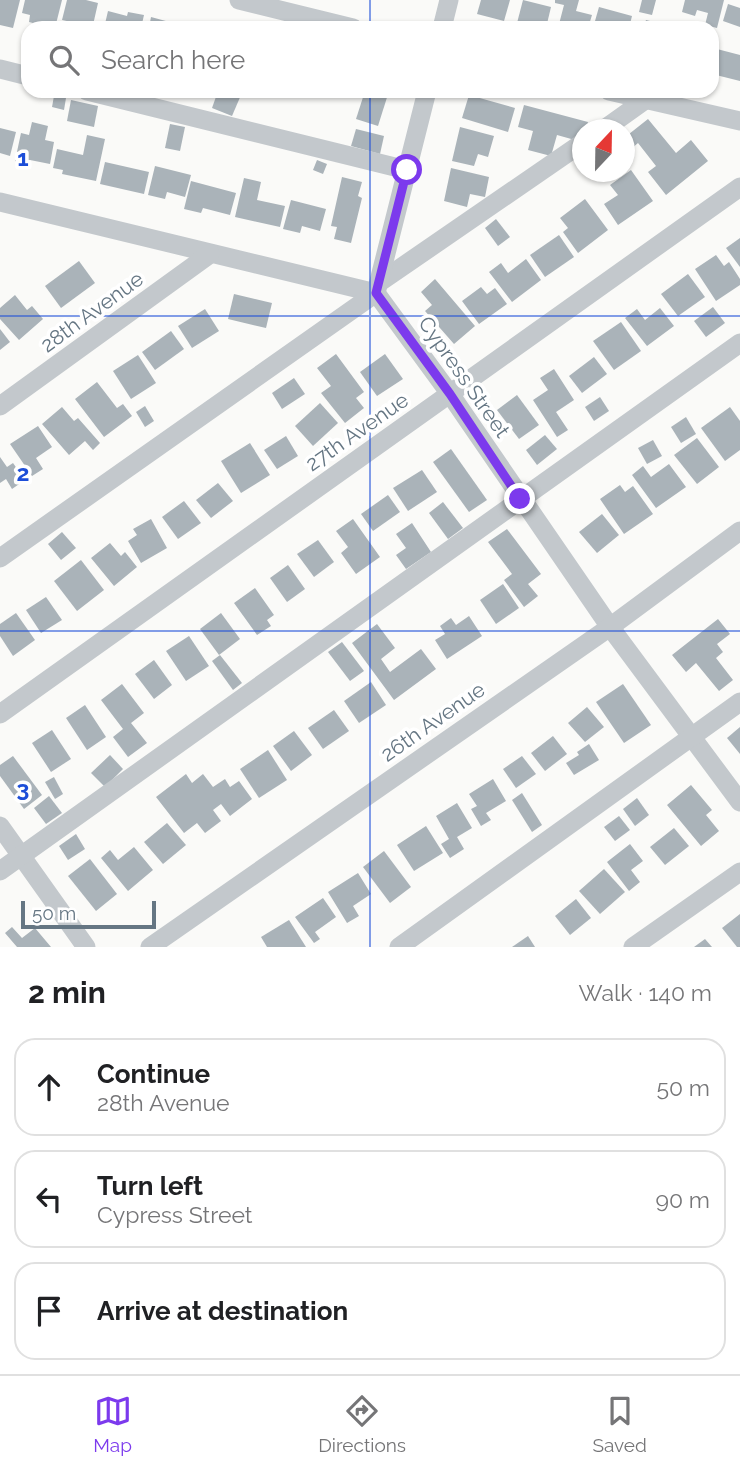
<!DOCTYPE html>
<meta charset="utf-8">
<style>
body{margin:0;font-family:Raleway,sans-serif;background:#f2f2f2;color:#202124}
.compass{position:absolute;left:572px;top:119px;width:63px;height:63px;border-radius:50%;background:#fff;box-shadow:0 2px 5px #0004;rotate:22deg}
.scale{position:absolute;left:21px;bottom:18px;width:135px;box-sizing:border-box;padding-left:7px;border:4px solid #657683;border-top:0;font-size:19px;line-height:24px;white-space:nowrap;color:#657683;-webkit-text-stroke:5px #fff;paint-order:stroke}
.stop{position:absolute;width:21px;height:21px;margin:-16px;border:5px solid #7c3aed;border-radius:50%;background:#fff}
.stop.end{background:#7c3aed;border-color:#fff;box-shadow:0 2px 7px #0008}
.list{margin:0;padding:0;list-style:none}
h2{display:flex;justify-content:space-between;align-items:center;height:91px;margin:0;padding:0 28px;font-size:30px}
h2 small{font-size:23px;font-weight:400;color:#757577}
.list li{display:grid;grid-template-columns:46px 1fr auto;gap:21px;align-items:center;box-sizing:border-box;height:98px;margin:0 14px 14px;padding:0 14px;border:2px solid #e0e0e0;border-radius:21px}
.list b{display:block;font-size:26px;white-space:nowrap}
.list p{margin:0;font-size:23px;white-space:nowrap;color:#757577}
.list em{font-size:23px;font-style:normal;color:#757577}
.icon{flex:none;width:38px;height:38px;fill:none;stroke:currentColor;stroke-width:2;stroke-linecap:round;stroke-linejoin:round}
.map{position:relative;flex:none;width:740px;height:947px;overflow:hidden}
.search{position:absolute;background:#fff;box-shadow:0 2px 5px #0004;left:21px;right:21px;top:21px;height:77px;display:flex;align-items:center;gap:18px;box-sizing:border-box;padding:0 24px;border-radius:21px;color:#757577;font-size:26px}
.sheet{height:427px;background:#fff}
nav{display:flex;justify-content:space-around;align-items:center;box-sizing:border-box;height:98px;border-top:2px solid #e0e0e0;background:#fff;font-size:19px;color:#757577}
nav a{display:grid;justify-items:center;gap:4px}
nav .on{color:#7c3aed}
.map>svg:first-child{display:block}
</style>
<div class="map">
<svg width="740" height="947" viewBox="0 0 740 947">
<rect width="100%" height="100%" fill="#fafaf8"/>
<!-- building -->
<g fill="#aab3b9">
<polygon points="0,0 20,0 13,28 0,25"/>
<polygon points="25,0 62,0 55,28 32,28 33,23 29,22 30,15 22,13"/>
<polygon points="67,0 86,0 98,3 93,25 88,26 87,28 75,28 76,23 62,20"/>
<polygon points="481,0 510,0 504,21 477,14"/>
<polygon points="523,0 551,7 546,28 517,23"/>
<polygon points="555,0 579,0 576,11 592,15 588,28 558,28 564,5 555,3"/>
<polygon points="642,0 656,0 652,15 639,12"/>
<polygon points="685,0 724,0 717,28 705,25 708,13 697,10 695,16 682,12"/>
<polygon points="728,4 740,8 740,27 723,21"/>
<polygon points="599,7 632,16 629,28 593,28"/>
<polygon points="108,11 127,16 128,12 144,15 141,28 104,28"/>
<polygon points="151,17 188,27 188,28 149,28"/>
<polygon points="646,20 650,21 649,23 663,28 643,28"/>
<polygon points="717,49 740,55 740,81 712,74"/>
<polygon points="218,91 232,91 241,95 232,116 212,108"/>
<polygon points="365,91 389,91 378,126 356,119"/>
<polygon points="469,95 515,108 508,132 462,118"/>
<polygon points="54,96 66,98 64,110 52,107"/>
<polygon points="71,100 98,106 94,127 67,121"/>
<polygon points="524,105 588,122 586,130 582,130 582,142 557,135 551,156 528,150 533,131 518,127"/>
<polygon points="648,119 676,153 691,140 708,161 666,195 648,172 656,166 638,143 631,149 624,141 624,138"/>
<polygon points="32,122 48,126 45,140 54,142 50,164 30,160 29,164 15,161 21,133 29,135"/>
<polygon points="170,124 185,127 180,151 165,148"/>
<polygon points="460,127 494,136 488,157 478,154 474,166 452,161"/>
<polygon points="0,128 16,132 10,156 0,153"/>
<polygon points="356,129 384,136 380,154 351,146"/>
<polygon points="87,135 105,139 96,181 62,174 63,170 53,168 57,149 83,155"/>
<polygon points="317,160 327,164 323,174 313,170"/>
<polygon points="105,162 149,172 144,194 100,184"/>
<polygon points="155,166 191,175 185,197 167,192 165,199 148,195"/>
<polygon points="451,168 489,177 485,197 470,194 467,207 444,201"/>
<polygon points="631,170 653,201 618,225 604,204 618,195 610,185"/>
<polygon points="342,177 362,182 358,196 362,198 351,243 334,239 337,227 331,226"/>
<polygon points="244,178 261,182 257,200 285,206 280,227 235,217"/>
<polygon points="191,181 236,193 230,215 203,208 201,213 184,209"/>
<polygon points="585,199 608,230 578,253 563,232 568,228 560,218"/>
<polygon points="291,200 326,209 320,231 302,226 300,233 283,229"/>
<polygon points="496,219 510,237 498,246 485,228"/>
<polygon points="559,235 574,257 545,277 530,255"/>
<polygon points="740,238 740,267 726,248"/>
<polygon points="716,255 724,266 729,262 740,279 740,285 716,301 695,269"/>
<polygon points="526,259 541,280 512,302 489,272 501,263 508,273"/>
<polygon points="79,261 95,283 61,308 45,286"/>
<polygon points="688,274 705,297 678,316 661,294"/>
<polygon points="435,279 475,326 454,344 425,311 432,305 421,292"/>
<polygon points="481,287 487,294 495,288 507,304 479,324 462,301"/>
<polygon points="234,294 272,303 266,328 228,319"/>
<polygon points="15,295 27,310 32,306 43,319 19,340 0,319 0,308"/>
<polygon points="713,307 725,323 706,337 694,321"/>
<polygon points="660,308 674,326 647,346 625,318 637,309 645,320"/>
<polygon points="205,309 219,331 192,348 178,326"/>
<polygon points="621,322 641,351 614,370 593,341"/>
<polygon points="0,329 10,342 0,350"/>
<polygon points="171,331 184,349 155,370 142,352"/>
<polygon points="336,354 364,392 356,398 364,408 345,423 321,393 331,386 317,368"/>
<polygon points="385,354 403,379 377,396 360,372"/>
<polygon points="138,355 156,383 131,399 113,371"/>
<polygon points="594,357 607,374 582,393 569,376"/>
<polygon points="554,369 574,400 556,412 568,430 557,437 533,400 548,390 540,378"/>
<polygon points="294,378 305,394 282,409 272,393"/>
<polygon points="97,382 117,408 123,404 132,416 104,437 75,399"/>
<polygon points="517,395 539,425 519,439 497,410"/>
<polygon points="600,397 609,411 594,421 585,407"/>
<polygon points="320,403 338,423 313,446 295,426"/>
<polygon points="145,406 154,421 145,427 136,412"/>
<polygon points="62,407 74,421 78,418 100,443 93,450 85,441 69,455 42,424"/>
<polygon points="730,407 740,421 740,450 725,461 701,428"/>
<polygon points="686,417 696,434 681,443 671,427"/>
<polygon points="38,426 52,447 36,458 43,469 32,476 10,444"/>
<polygon points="545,435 557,449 537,465 526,450"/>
<polygon points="286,436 298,456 277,469 264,450"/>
<polygon points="697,438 719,467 697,484 674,455"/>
<polygon points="653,440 662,456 647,464 638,448"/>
<polygon points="250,443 270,475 241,493 221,461"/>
<polygon points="451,449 487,500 469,512 433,462"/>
<polygon points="0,457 7,467 13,463 25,480 12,489 6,479 0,483"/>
<polygon points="669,464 686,487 656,508 632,475 643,466 651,477"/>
<polygon points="422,470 437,492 408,511 393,488"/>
<polygon points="218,483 233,501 211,518 196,500"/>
<polygon points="620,485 625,492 633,486 653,514 624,534 600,499"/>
<polygon points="388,495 400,512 373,531 361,514"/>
<polygon points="184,501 201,523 178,539 162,517"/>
<polygon points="443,502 463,528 448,539 429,513"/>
<polygon points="602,514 619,535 597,553 579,532"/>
<polygon points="151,519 167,548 141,563 128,541 137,535 133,529"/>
<polygon points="353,519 380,557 356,574 341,553 348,547 336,531"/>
<polygon points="412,523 431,552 406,569 396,555 406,548 396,534"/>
<polygon points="507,529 541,574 528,584 538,596 524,607 504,580 512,574 488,542"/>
<polygon points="62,532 76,548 61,560 48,544"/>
<polygon points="318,540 334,562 314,577 297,554"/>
<polygon points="110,543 121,556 125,552 137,567 114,586 91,558"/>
<polygon points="81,560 104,590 77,611 54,581"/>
<polygon points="288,565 305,589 287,602 270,578"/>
<polygon points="503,584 519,608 496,624 480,600"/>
<polygon points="255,588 274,615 267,620 271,626 257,635 234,603"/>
<polygon points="46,597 62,620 41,633 26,610"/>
<polygon points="16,613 35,640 13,656 0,636 0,624"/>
<polygon points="221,613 240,639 219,655 200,629"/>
<polygon points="469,616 482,636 447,659 435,640 445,634 440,626 451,618 456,625"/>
<polygon points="718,619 730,634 717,644 723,652 716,658 733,680 719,691 696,663 686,672 672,655"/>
<polygon points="377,624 395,648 381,659 390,672 421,649 436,669 394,700 352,643"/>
<polygon points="189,636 209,666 186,681 166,651"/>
<polygon points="342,642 364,671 350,681 328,652"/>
<polygon points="220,655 242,683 233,690 212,661"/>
<polygon points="154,660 172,685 154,699 135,674"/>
<polygon points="371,682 386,705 359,723 344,701"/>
<polygon points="122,684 144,713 131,723 147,743 128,757 113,737 123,729 101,700"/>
<polygon points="623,684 651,725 624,743 596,702"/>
<polygon points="85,705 106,737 87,750 66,718"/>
<polygon points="587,707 604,727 585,742 568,723"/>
<polygon points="334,710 349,731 323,749 308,728"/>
<polygon points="740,727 740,754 727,738"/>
<polygon points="52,730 71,759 51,772 32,743"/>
<polygon points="294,731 312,755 291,771 273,746"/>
<polygon points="553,736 567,754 545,771 531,753"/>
<polygon points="589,744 599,760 574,775 566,763 579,755 577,752"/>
<polygon points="268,750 287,780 259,798 240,769"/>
<polygon points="110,755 123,769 105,787 91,773"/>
<polygon points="13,756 42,795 24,809 0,776 0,765"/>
<polygon points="522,756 536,774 516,788 503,769"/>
<polygon points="186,774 192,783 203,774 213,787 225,779 230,787 239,781 252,799 230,816 221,804 213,810 221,821 205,833 197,823 184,833 156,797"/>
<polygon points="54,777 63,794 55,799 45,782"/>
<polygon points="493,779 506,801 486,813 491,820 481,826 471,809 477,806 469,794"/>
<polygon points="691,785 712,810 706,815 719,831 701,846 667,805"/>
<polygon points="522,793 542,825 532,832 512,800"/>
<polygon points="49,796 62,813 46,824 34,808"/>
<polygon points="637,798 649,815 635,826 623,809"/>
<polygon points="457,803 472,828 457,837 464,849 450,858 441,844 449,839 436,816"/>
<polygon points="619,816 630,830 615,841 604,827"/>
<polygon points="167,823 186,845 163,864 144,842"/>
<polygon points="426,826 443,853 414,871 397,845"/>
<polygon points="674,828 689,846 665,865 650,847"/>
<polygon points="76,834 85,849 68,860 59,846"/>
<polygon points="630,844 643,861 631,870 640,882 629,891 607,862"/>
<polygon points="134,847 153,870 128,891 101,858 110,850 118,860"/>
<polygon points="384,851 411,887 390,903 363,867"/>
<polygon points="90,859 117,894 96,911 68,876"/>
<polygon points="604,869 625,892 600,914 579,891"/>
<polygon points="358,873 371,894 353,906 359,916 347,923 328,892"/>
<polygon points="323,898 336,917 315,932 320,939 314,943 295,917"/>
<polygon points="576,899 591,918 570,935 555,916"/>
<polygon points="740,914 740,947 737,947 722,928"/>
<polygon points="289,920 306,947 267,947 261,937"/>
<polygon points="12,927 22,938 35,928 51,947 17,947 5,933"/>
<polygon points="528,936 535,947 512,947"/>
<polygon points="705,939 712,947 694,947"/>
</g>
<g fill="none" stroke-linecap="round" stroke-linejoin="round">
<!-- minor -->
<g stroke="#c3c8cc" stroke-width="19">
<polyline points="239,0 353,28"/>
<polyline points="442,28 449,0"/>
<polyline points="0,69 28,76"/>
<polyline points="87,91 407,170"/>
<polyline points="609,91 740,121"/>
<polyline points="603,130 645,100"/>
<polyline points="0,202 376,293 450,394 610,627 740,802"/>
<polyline points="380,282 582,143"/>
<polyline points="0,406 210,254"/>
<polyline points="0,558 376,293 427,91"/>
<polyline points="0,714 740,187"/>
<polyline points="0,826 86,947"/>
<polyline points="0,871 740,343"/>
<polyline points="150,947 610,627 740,531"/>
<polyline points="399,947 740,702"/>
<polyline points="633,947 740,872"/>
</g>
</g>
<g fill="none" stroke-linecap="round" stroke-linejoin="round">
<!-- route -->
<polyline stroke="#7c3aed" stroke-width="9" points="407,170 376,293 450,394 520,499"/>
</g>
<!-- grid -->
<path fill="none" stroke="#1d4ed8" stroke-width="2" stroke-opacity="0.55" d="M 370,0 L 370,28M 370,91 L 370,947M 0,316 L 740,316M 0,631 L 740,631"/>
<g text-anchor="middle" stroke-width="7" stroke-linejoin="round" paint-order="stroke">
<!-- street labels -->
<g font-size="21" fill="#657683" stroke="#fff">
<text transform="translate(92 312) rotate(-36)" y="7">28th Avenue</text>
<text transform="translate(464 377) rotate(55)" y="7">Cypress Street</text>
<text transform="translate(357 432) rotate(-35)" y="7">27th Avenue</text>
<text transform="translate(433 722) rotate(-35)" y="7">26th Avenue</text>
</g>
</g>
<g font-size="23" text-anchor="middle" font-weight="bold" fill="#1d4ed8" stroke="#fff" stroke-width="7" stroke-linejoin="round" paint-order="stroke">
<text x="23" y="166">1</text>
<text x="23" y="481">2</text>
<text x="23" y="797">3</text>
</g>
</svg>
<svg class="compass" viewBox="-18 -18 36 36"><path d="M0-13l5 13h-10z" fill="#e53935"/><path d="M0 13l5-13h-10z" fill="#757577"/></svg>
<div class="scale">50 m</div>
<div class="stop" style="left:407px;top:170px"></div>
<div class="stop end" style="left:520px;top:499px"></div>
<div class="search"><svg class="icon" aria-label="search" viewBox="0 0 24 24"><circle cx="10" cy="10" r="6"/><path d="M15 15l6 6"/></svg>Search here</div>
</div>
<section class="sheet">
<h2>2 min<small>Walk · 140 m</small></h2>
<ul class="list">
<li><svg class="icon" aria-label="ahead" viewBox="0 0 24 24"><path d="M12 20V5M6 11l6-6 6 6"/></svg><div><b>Continue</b><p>28th Avenue</p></div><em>50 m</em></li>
<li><svg class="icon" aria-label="left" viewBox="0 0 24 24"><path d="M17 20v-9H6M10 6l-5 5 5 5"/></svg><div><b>Turn left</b><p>Cypress Street</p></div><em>90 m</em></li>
<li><svg class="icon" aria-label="arrive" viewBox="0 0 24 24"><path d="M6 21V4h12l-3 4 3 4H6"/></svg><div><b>Arrive at destination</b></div></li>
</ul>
</section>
<nav>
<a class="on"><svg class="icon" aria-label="map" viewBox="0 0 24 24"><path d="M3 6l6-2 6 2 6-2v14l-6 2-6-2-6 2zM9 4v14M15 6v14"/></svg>Map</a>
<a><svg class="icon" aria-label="directions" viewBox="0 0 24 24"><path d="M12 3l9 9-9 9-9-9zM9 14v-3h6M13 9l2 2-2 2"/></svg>Directions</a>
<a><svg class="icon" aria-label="saved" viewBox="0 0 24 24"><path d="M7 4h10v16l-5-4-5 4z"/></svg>Saved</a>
</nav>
